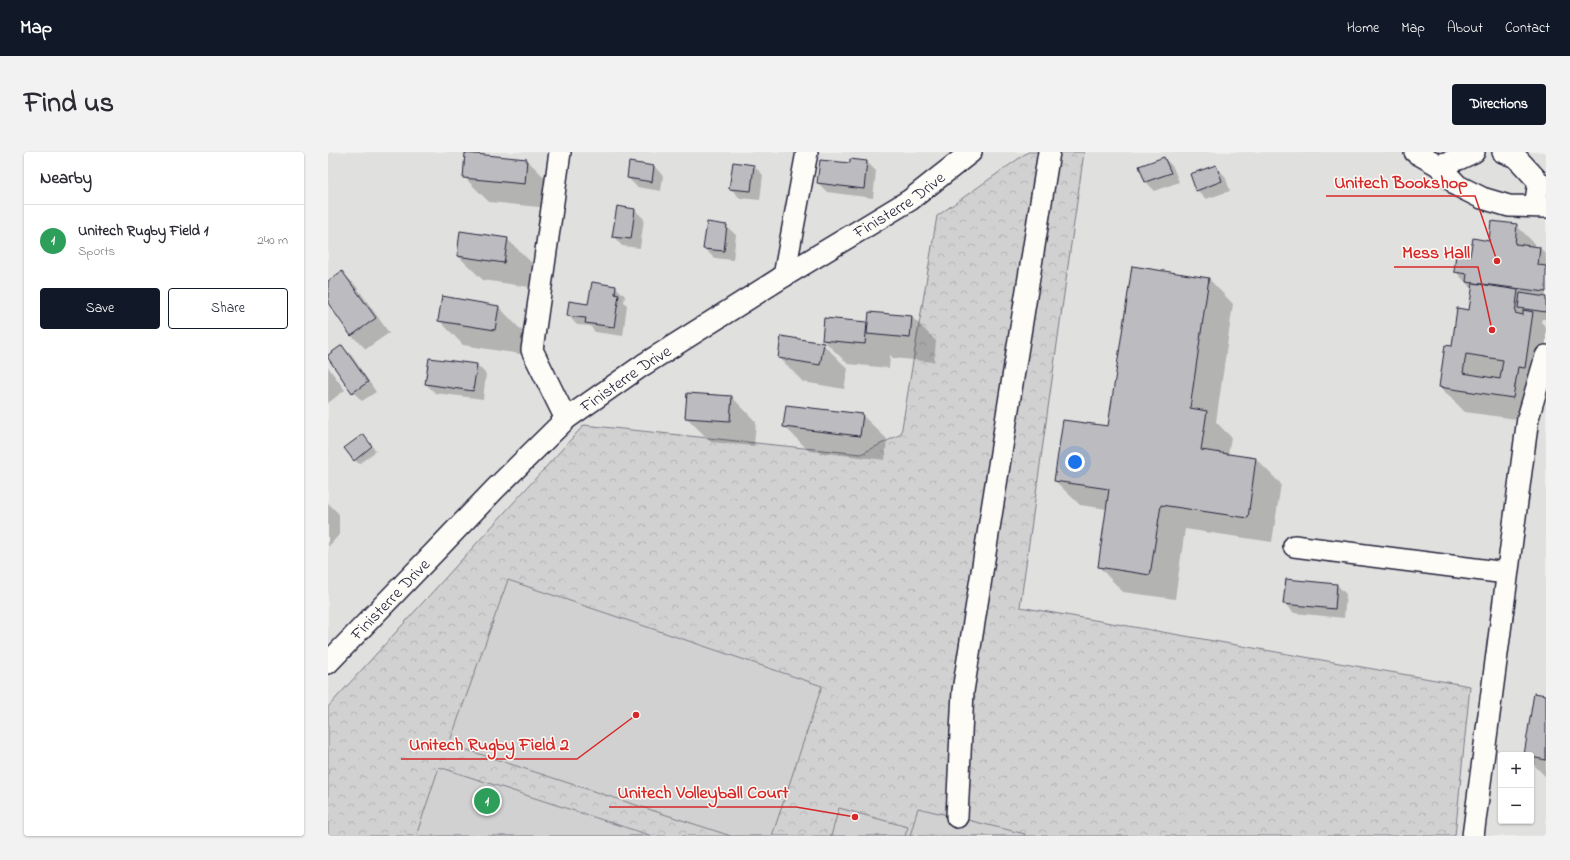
<!DOCTYPE html>
<meta charset="utf-8">
<style>
body{margin:0;font-family:"Indie Flower",sans-serif;background:#f2f2f3;color:#2b2b33}
.controls{position:absolute;right:12px;bottom:12px;display:grid;overflow:hidden;border-radius:4px;box-shadow:0 1px 3px #0004}
.controls button{width:36px;height:36px;display:grid;place-items:center;padding:0;border:0;border-bottom:1px solid #e1e1e2;background:#fff;color:#2b2b33;font:20px sans-serif}
.you{position:absolute;left:747px;top:310px;width:14px;height:14px;margin:-10px;border:3px solid #fff;border-radius:50%;background:#1a73e8;box-shadow:0 0 0 6px #1a73e833}
.badge{display:grid;place-items:center;width:26px;height:26px;border-radius:50%;background:#111827;color:#fff;font-size:13px;font-weight:700}
.pin{position:absolute;translate:-50% -50%;border:2px solid #fff;box-shadow:0 1px 4px #0006}
.list{margin:0;padding:0;list-style:none}
h2{display:flex;justify-content:space-between;align-items:center;height:52px;margin:0;padding:0 16px;font-size:17px}
h2 small{font-size:13px;font-weight:400;color:#7c7c81}
.list li{display:grid;grid-template-columns:26px 1fr auto;gap:12px;align-items:center;box-sizing:border-box;height:72px;padding:0 16px;border-top:1px solid #e1e1e2}
.list b{display:block;font-size:15px;white-space:nowrap}
.list p{margin:0;font-size:13px;white-space:nowrap;color:#7c7c81}
.list em{font-size:13px;font-style:normal;color:#7c7c81}
.actions{display:flex;gap:8px;padding:12px 16px}
.actions a{flex:1;padding:9px 0;border:1px solid #111827;border-radius:4px;text-align:center;font-size:14px;color:#111827}
.actions .main{background:#111827;color:#fff}
.map{position:relative;flex:none;width:1218px;height:684px;overflow:hidden;border-radius:4px}
header{display:flex;align-items:center;gap:24px;box-sizing:border-box;height:56px;padding:0 20px;background:#111827;color:#fff}
header strong{font-size:19px}
nav{display:flex;gap:22px;margin-inline-start:auto;font-size:14px}
.intro{display:flex;align-items:center;justify-content:space-between;box-sizing:border-box;height:96px;padding:0 24px}
h1{margin:0;font-size:28px}
.button{padding:10px 18px;border-radius:4px;background:#111827;color:#fff;font-size:14px;font-weight:700}
main{display:flex;gap:24px;padding:0 24px}
aside{flex:1;background:#fff;border-radius:4px;box-shadow:0 1px 3px #0004}
.map>svg:first-child{display:block}
</style>
<header>
<strong>Map</strong>
<nav><a>Home</a><a>Map</a><a>About</a><a>Contact</a></nav>
</header>
<div class="intro"><h1>Find us</h1><a class="button">Directions</a></div>
<main>
<aside>
<h2>Nearby<small></small></h2>
<ul class="list">
<li><span class="badge" style="background:#2e9e5b">1</span><div><b>Unitech Rugby Field 1</b><p>Sports</p></div><em>240 m</em></li>
</ul>
<div class="actions"><a class="main">Save</a><a>Share</a></div>
</aside>
<div class="map">
<svg width="1218" height="684" viewBox="0 0 1218 684">
<defs>
<pattern id="forest-crowns" width="20" height="18" patternUnits="userSpaceOnUse"><rect width="20" height="18" fill="#d2d1d1"/><path d="M2 6a3 3 0 1 1 6 0M12 15a3 3 0 1 1 6 0" fill="none" stroke="#b4b3b4"/></pattern>
</defs>
<rect width="100%" height="100%" fill="#f0efec"/>
<filter id="ink" filterUnits="userSpaceOnUse"><feTurbulence type="fractalNoise" baseFrequency=".025" numOctaves="2"/><feDisplacementMap in="SourceGraphic" scale="8" xChannelSelector="R" yChannelSelector="G"/><feConvolveMatrix kernelMatrix="1 2 1 2 8 2 1 2 1" color-interpolation-filters="sRGB"/></filter>
<g filter="url(#ink)">
<!-- built -->
<path fill="#e0e0df" fill-rule="evenodd" d="M 0,0 L 1218,0 L 1218,684 L 0,684 ZM 1173,603 L 1203,603 L 1203,669 L 1173,669 Z"/>
<!-- forest -->
<polygon fill="url(#forest-crowns)" stroke="#7a7a86" points="700,0 756,0 692,455 1142,534 1127,684 0,684 0,555 256,273 533,302 573,282 609,64"/>
<!-- pitch -->
<g fill="#d2d1d1" stroke="#7a7a86">
<polygon points="180,428 494,534 444,684 403,684 121,592"/>
<polygon points="111,615 324,684 88,684"/>
<polygon points="511,656 580,675 577,684 503,684"/>
<polygon points="590,656 697,682 696,684 582,684"/>
</g>
<!-- shadow -->
<g fill="#0003">
<polygon points="836,6 845,15 851,30 827,39 818,30"/>
<polygon points="199,8 224,33 221,56 161,50 136,25"/>
<polygon points="539,10 548,19 545,46 499,40 490,31 523,12"/>
<polygon points="326,14 335,24 333,39 309,35 300,26"/>
<polygon points="426,14 435,23 432,48 412,46 402,36"/>
<polygon points="888,15 897,24 902,39 878,47 869,38"/>
<polygon points="307,58 316,67 312,96 294,94 285,84"/>
<polygon points="1188,73 1206,91 1206,95 1212,96 1218,102 1218,167 1214,167 1213,170 1218,175 1218,240 1210,270 1137,260 1112,235 1125,195 1142,159 1145,138 1127,119 1161,90"/>
<polygon points="398,74 408,83 405,108 386,106 376,96"/>
<polygon points="179,87 204,111 201,135 155,128 130,104"/>
<polygon points="14,120 28,134 61,181 38,197 24,184 0,150 0,130"/>
<polygon points="881,127 905,152 888,270 903,285 900,303 928,307 953,332 944,390 857,377 847,447 795,440 771,415 779,357 752,353 727,329 781,275"/>
<polygon points="287,134 297,144 296,150 299,153 295,184 267,180 262,174 249,173 240,163 261,153"/>
<polygon points="114,145 171,155 195,180 192,202 135,193 111,168"/>
<polygon points="584,165 608,189 606,210 565,206 562,203 561,216 520,212 495,188 538,171 541,173"/>
<polygon points="495,192 520,217 516,237 475,230 451,205"/>
<polygon points="14,195 24,204 48,240 34,249 25,240"/>
<polygon points="149,213 158,222 155,247 107,241 98,232"/>
<polygon points="0,215 17,238 0,251"/>
<polygon points="404,245 428,270 426,294 383,290 358,265"/>
<polygon points="534,263 559,287 557,308 481,299 456,274"/>
<polygon points="39,288 48,299 31,312 27,308"/>
<polygon points="0,351 11,362 11,383 0,395"/>
<polygon points="1009,433 1018,442 1016,466 966,461 957,452"/>
<polygon points="1218,544 1218,625 1203,610 1203,603 1197,603"/>
</g>
<!-- building -->
<g fill="#bcbcc0" stroke="#22223b" fill-rule="evenodd">
<polygon points="137,1 199,7 197,32 135,26"/>
<polygon points="836,5 843,21 817,30 811,14"/>
<polygon points="522,7 539,9 536,37 489,31 492,8 522,11"/>
<polygon points="301,10 326,14 324,30 299,26"/>
<polygon points="405,10 426,13 423,39 401,37"/>
<polygon points="888,13 894,29 868,39 862,22"/>
<polygon points="289,54 307,57 303,87 284,85"/>
<polygon points="1163,69 1189,72 1187,92 1212,95 1210,113 1218,114 1218,140 1138,130 1139,122 1126,120 1128,102 1142,104 1145,86 1161,89"/>
<polygon points="379,70 399,73 396,99 375,97"/>
<polygon points="132,79 180,86 176,111 129,104"/>
<polygon points="804,114 881,126 862,256 879,259 873,298 928,306 920,366 833,353 822,423 770,415 781,337 726,329 735,268 780,274"/>
<polygon points="14,119 48,166 23,184 0,151 0,129"/>
<polygon points="264,130 288,134 287,142 291,143 286,175 257,171 258,166 239,164 241,149 260,152"/>
<path d="M 1145,131 L 1190,138 L 1187,161 L 1195,163 L 1195,158 L 1205,160 L 1197,216 L 1190,215 L 1185,246 L 1111,235 L 1117,193 L 1124,194 L 1129,156 L 1141,158 ZM 1138,202 L 1175,208 L 1172,227 L 1135,221 Z"/>
<polygon points="1192,141 1218,145 1218,160 1190,156"/>
<polygon points="114,144 171,154 167,178 110,169"/>
<polygon points="541,160 584,164 582,186 539,182"/>
<polygon points="496,166 539,170 537,192 494,188"/>
<polygon points="453,184 496,191 492,213 450,206"/>
<polygon points="14,193 40,230 24,241 0,206 0,203"/>
<polygon points="101,206 149,212 145,239 97,232"/>
<polygon points="359,241 404,244 402,269 357,266"/>
<polygon points="458,253 535,262 532,284 455,275"/>
<polygon points="35,282 44,294 26,309 16,296"/>
<polygon points="958,427 1009,432 1007,457 955,452"/>
<polygon points="1206,541 1218,543 1218,608 1203,605 1203,603 1196,603"/>
</g>
<g fill="none" stroke-linecap="round" stroke-linejoin="round">
<defs>
<g id="street">
<polyline points="232,0 204,198 238,267"/>
<polyline points="1087,0 1110,13 1130,34 1154,46 1181,54 1218,55"/>
<polyline points="1175,0 1188,5 1211,30 1207,54"/>
<polyline points="1110,13 1131,7 1146,0"/>
<polyline points="456,124 479,0"/>
<polyline points="966,394 1178,421"/>
<path id="s1" d="M 0,511 L 167,337 L 238,267 L 315,213 L 456,124 L 582,48 L 643,0"/>
<polyline points="629,665 635,539 721,0"/>
<polyline points="1145,684 1200,266 1218,204"/>
</g>
</defs>
<!-- street casing -->
<use href="#street" stroke="#22223b" stroke-width="24"/>
<!-- street -->
<use href="#street" stroke="#fdfcf7" stroke-width="21"/>
</g>
</g>
<g text-anchor="middle" stroke-width="3" stroke-linejoin="round" paint-order="stroke">
<!-- street labels -->
<g font-size="17" fill="#22223b" stroke="#fdfcf7">
<text dy="6" stroke="none"><textPath href="#s1" startOffset="737">Finisterre Drive</textPath></text>
<text dy="6" stroke="none"><textPath href="#s1" startOffset="413">Finisterre Drive</textPath></text>
<text dy="6" stroke="none"><textPath href="#s1" startOffset="89">Finisterre Drive</textPath></text>
</g>
</g>
<!-- callouts -->
<path fill="none" stroke="#d62828" stroke-width="1.5" d="M1169 109L1147 44H998M1164 178L1150 115H1066M308 563L249 607H73M527 665L468 655H281"/>
<g fill="#d62828" stroke="#fdfcf7" stroke-width="1.5">
<circle cx="1169" cy="109" r="4"/>
<circle cx="1164" cy="178" r="4"/>
<circle cx="308" cy="563" r="4"/>
<circle cx="527" cy="665" r="4"/>
</g>
<g font-size="18" text-anchor="middle" font-weight="bold" fill="#d62828" stroke="#fdfcf7" stroke-width="3" stroke-linejoin="round" paint-order="stroke">
<text x="1073" y="36">Unitech Bookshop</text>
<text x="1108" y="106">Mess Hall</text>
<text x="161" y="598">Unitech Rugby Field 2</text>
<text x="375" y="646">Unitech Volleyball Court</text>
</g>
</svg>
<div class="controls">
<button>+</button>
<button>−</button>
</div>
<div class="you"></div>
<div class="pin badge" style="left:159px;top:649px;background:#2e9e5b">1</div>
</div>
</main>
